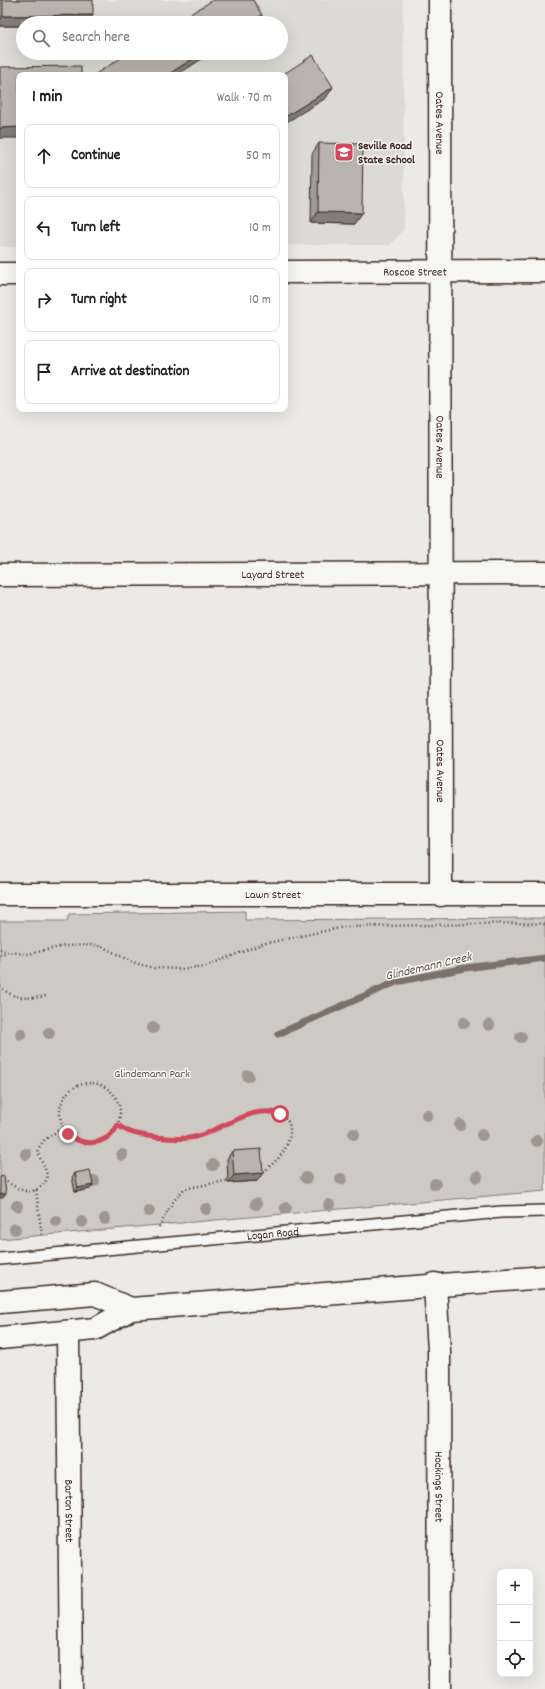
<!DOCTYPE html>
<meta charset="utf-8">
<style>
body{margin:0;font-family:Dekko,sans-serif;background:#f6f6f6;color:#222}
.controls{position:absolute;right:12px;bottom:12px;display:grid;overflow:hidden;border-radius:8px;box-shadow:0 4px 16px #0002}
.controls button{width:36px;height:36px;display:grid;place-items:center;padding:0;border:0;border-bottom:1px solid #e0e0e0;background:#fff;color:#222;font:20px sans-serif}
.stop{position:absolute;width:12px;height:12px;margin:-9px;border:3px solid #d1495b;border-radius:50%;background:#fff}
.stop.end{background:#d1495b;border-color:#fff;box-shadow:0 1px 4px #0008}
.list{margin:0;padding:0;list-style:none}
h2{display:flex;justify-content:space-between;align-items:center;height:52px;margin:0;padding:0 16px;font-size:17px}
h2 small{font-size:13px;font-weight:400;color:#767676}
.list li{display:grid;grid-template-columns:26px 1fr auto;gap:12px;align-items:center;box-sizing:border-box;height:64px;margin:0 8px 8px;padding:0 8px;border:1px solid #e0e0e0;border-radius:8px}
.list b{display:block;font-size:15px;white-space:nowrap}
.list em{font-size:13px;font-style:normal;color:#767676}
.icon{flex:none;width:22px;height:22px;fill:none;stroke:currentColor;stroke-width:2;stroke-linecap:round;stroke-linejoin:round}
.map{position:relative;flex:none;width:545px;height:1689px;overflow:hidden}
.search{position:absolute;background:#fff;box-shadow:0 4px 16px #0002;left:16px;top:16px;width:272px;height:44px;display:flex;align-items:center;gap:10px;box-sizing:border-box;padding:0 14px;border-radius:22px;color:#767676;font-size:15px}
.panel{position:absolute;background:#fff;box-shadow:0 4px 16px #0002;left:16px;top:72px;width:272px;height:340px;border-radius:8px}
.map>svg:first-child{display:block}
</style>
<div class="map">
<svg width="545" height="1689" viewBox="0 0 545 1689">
<rect width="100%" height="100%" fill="#ebeae5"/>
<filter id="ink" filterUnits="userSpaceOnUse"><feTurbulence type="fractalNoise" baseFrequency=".025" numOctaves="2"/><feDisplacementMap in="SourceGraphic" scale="8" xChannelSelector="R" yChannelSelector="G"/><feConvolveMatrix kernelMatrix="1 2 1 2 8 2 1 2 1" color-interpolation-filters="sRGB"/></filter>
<g filter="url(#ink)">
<!-- built -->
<path fill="#dcdad4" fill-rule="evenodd" d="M 0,0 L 403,0 L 404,229 L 390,245 L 285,245 L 285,75 L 19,75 L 19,247 L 0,247 ZM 23,23 L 281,23 L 281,53 L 23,53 Z"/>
<!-- green -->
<polygon fill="#cdcac4" stroke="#847a71" points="245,911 245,920 545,918 545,1191 0,1239 0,921 67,921 69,914"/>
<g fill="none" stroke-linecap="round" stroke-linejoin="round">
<!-- stream -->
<polyline stroke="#7c7167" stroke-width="7" points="278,1034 396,982 465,968 545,958"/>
<defs>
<g id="service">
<path id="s1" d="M 0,1259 L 501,1212 L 545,1211"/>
</g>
<g id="minor">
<path id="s2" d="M 440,0 L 441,895"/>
<path id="s3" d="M 285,272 L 545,271"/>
<polyline points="0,274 19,274"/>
<path id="s4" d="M 0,575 L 545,573"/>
<path id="s5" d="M 0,894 L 545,894"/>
<path id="s6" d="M 435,1284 L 439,1351 L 440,1689"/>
<path id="s7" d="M 68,1332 L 71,1689"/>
</g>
<g id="primary">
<polyline points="0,1302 95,1294 131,1309"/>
<polyline points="0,1338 95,1329 131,1309 545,1277"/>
</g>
</defs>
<!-- service casing -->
<use href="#service" stroke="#3b2a1e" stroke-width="14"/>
<!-- minor casing -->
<use href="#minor" stroke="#3b2a1e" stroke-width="25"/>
<!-- primary casing -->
<use href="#primary" stroke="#3b2a1e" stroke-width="25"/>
<!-- path -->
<g stroke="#3b2a1e" stroke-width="2.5" stroke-dasharray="1 3" stroke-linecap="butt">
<polyline points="0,949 7,952 29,954 64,946 92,945 103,947 132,962 154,968 180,969 206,966 262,944 344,927 515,923 545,924"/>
<polyline points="0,956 6,953"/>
<path d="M 0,986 C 13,1000 29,999 46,996"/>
<circle cx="90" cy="1113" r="30"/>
<path d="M 118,1125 C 138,1142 186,1142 209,1132 C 227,1125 245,1113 264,1112 C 294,1110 296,1134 281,1155 C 275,1163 268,1167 261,1174"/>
<path d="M 0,1179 L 3,1179 C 12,1185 26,1196 37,1189 C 60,1176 35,1162 39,1148 C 43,1138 55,1133 63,1128"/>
<polyline points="36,1190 42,1237"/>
<polyline points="159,1227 172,1203 184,1189 230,1180"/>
</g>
<!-- service -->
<use href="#service" stroke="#f6f6f2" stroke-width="11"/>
<!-- minor -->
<use href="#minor" stroke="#f6f6f2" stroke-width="22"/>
<!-- primary -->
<use href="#primary" stroke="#f6f6f2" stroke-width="22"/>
</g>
<!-- trees -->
<g fill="#9f968f">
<circle cx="464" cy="1023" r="6"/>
<circle cx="489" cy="1025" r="6"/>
<circle cx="153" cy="1028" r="6"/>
<circle cx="49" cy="1033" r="6"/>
<circle cx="21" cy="1034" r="6"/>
<circle cx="521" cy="1037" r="6"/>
<circle cx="248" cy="1076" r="6"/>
<circle cx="427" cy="1115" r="6"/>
<circle cx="460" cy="1125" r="6"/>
<circle cx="354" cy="1134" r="6"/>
<circle cx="482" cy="1135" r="6"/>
<circle cx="537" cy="1141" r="6"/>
<circle cx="26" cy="1154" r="6"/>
<circle cx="122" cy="1155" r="6"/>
<circle cx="213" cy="1165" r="6"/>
<circle cx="477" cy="1177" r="6"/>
<circle cx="306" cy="1178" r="6"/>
<circle cx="341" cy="1179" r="6"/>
<circle cx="94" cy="1181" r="6"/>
<circle cx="435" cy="1184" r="6"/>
<circle cx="256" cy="1204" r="6"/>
<circle cx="329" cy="1205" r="6"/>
<circle cx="17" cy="1206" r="6"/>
<circle cx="286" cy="1208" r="6"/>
<circle cx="206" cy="1209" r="6"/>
<circle cx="149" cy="1211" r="6"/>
<circle cx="105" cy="1219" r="6"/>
<circle cx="56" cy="1221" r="6"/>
<circle cx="82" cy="1222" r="6"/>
<circle cx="15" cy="1229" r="6"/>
</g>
<!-- wall -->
<g fill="#a09b96" stroke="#3b2a1e">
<polygon points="0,0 93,0 23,23 23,26 0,26"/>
<polygon points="319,143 354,224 311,223 312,154"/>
<polygon points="232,1151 257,1181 228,1183 227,1159"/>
<polygon points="75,1173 90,1189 75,1192 72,1177"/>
</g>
<!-- shaded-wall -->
<g fill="#827e7a" stroke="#3b2a1e">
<polygon points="93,15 87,23 23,23 23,26 0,26 0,20 3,16"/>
<polygon points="262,15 257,23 250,23"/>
<polygon points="202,53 211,53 177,75 167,75"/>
<polygon points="333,87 326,98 285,123 285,117"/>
<polygon points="19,127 19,138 0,138 0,128"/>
<polygon points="318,212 362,213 354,224 311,223"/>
<polygon points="263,1173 257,1181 228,1183 234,1175"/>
<polygon points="93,1185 90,1189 75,1192 78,1188"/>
<polygon points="0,1194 6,1194 3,1198 0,1198"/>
</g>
<!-- building -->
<g fill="#bab4ae" stroke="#3b2a1e">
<polygon points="3,0 93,0 93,15 3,16"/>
<polygon points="213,0 253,0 262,15 250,23 176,23"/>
<polygon points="129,53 202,53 167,75 94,75"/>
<polygon points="313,55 333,87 285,117 285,75 282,75"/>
<polygon points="81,66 81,75 19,75 19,127 0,128 0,67"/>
<polygon points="319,143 363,144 362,213 318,212"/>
<polygon points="261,1149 263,1173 234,1175 232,1151"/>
<polygon points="90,1170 93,1185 78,1188 75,1173"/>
<polygon points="4,1176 6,1194 0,1194 0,1177"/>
</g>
</g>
<g fill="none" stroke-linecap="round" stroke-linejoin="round" filter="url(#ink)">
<!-- route -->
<path stroke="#d1495b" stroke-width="5" d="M 68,1134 C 85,1148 107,1145 118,1125 C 129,1134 142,1135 155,1137 C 168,1138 182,1140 195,1137 C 223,1130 251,1104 280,1114"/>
</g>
<!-- icons -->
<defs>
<symbol id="school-square" viewBox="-11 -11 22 22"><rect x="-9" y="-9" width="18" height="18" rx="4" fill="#d1495b" stroke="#f6f6f2"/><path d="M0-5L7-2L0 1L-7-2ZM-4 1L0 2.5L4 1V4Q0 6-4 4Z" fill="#fff"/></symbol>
</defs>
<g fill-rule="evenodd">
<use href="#school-square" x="333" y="141" width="22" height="22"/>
</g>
<g text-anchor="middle" stroke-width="3" stroke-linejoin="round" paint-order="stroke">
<!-- street labels -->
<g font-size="12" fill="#3b2a1e" stroke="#f6f6f2">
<text dy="4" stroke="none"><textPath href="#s2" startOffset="123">Oates Avenue</textPath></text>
<text dy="4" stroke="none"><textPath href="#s3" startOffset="130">Roscoe Street</textPath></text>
<text dy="4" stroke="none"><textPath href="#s2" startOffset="447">Oates Avenue</textPath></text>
<text dy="4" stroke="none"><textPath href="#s4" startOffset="273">Layard Street</textPath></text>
<text dy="4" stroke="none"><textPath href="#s2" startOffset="771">Oates Avenue</textPath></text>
<text dy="4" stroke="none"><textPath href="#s5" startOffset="273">Lawn Street</textPath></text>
<text dy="4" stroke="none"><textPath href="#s1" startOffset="274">Logan Road</textPath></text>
<text dy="4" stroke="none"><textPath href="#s6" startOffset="203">Hockings Street</textPath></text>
<text dy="4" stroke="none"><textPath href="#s7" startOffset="179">Barton Street</textPath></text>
</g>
<!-- poi labels -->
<g font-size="12" font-weight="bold" fill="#3b2a1e" stroke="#f6f6f2" text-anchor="start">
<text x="358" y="149">Seville Road<tspan x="358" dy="14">State School</tspan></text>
</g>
<!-- park labels -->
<g font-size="12" fill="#605248" stroke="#f6f6f2">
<text x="152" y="1077">Glindemann Park</text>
</g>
<!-- water labels -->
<g font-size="13" font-style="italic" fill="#615449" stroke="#f6f6f2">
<text transform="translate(428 965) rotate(-13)" y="5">Glindemann Creek</text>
</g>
</g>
</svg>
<div class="controls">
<button>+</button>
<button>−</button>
<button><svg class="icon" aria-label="locate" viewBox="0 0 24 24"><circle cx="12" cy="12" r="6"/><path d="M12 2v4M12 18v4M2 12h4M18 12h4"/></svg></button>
</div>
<div class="stop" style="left:280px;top:1114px"></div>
<div class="stop end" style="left:68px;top:1134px"></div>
<div class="search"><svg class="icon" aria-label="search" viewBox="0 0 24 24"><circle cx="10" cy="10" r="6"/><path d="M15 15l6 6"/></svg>Search here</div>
<section class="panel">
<h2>1 min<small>Walk · 70 m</small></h2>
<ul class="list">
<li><svg class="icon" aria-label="ahead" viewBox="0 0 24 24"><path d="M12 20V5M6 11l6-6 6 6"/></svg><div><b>Continue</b></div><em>50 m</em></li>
<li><svg class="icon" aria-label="left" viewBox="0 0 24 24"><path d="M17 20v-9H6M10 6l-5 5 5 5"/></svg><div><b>Turn left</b></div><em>10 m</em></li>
<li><svg class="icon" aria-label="right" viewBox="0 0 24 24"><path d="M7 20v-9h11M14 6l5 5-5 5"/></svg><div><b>Turn right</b></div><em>10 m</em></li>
<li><svg class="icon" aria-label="arrive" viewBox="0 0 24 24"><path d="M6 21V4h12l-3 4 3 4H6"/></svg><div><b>Arrive at destination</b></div></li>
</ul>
</section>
</div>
